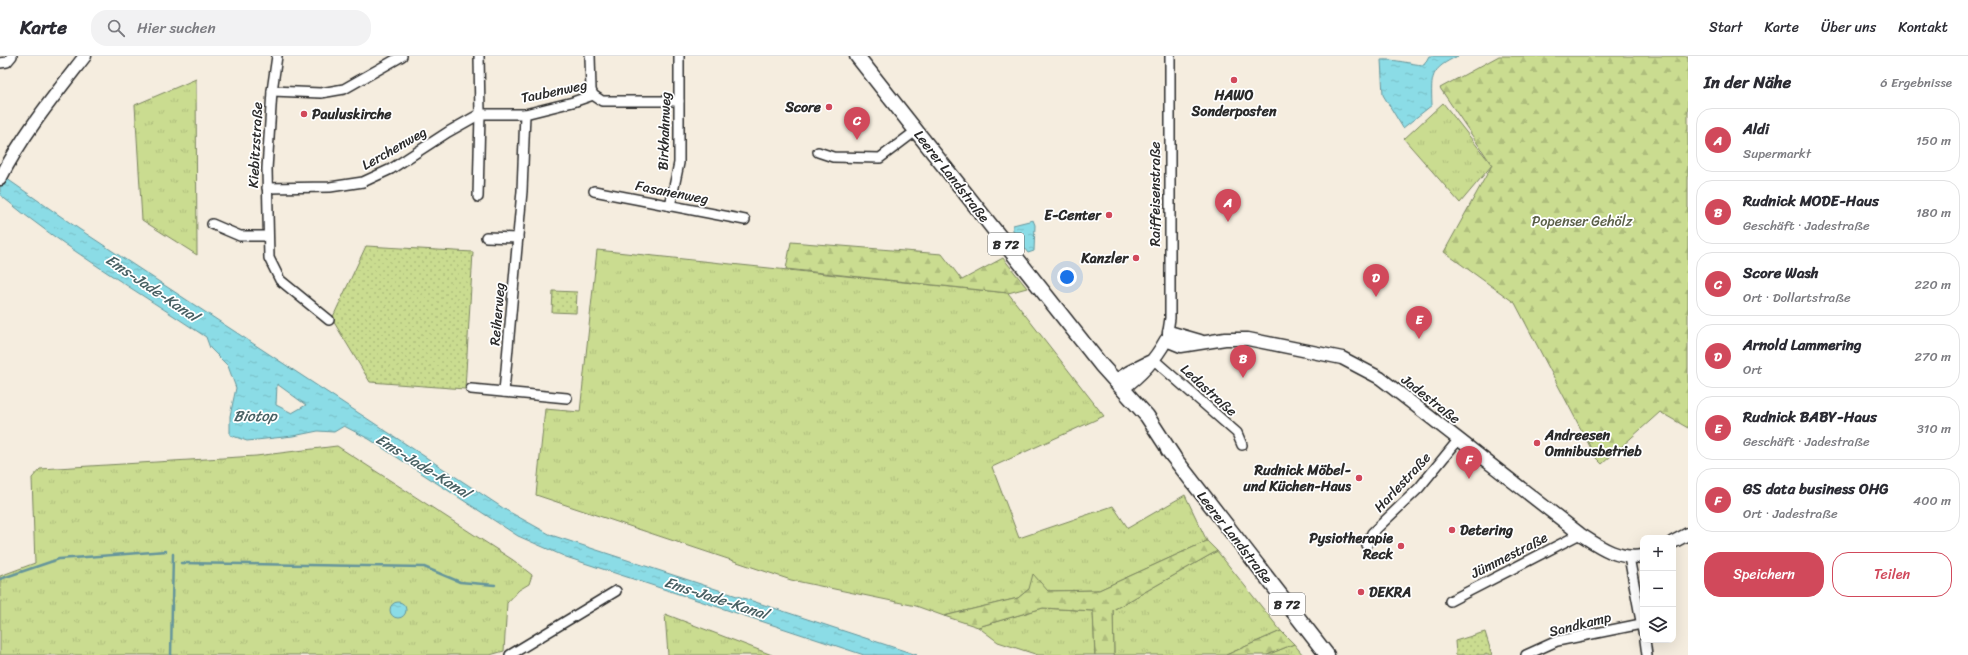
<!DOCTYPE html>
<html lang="de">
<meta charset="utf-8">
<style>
body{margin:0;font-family:Sriracha,sans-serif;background:#f2f2f3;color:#2b2b33}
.controls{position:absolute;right:12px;bottom:12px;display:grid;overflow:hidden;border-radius:8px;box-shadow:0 4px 16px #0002}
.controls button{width:36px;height:36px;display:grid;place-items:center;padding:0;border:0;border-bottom:1px solid #e1e1e2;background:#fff;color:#2b2b33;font:20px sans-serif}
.you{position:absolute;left:1067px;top:221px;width:14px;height:14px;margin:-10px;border:3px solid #fff;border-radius:50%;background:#1a73e8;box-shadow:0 0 0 6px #1a73e833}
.badge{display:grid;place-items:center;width:26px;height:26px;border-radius:50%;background:#d1495b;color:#fff;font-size:13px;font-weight:700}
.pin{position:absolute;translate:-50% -33px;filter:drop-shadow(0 1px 2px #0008)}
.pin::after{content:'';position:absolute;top:21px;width:14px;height:12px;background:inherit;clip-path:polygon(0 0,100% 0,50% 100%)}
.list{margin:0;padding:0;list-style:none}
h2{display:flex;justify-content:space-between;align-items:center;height:52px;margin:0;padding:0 16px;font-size:17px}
h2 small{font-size:13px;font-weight:400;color:#7c7c81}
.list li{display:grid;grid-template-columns:26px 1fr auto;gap:12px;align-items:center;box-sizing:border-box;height:64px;margin:0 8px 8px;padding:0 8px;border:1px solid #e1e1e2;border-radius:16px}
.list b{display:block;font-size:15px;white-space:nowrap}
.list p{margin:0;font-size:13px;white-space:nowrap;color:#7c7c81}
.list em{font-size:13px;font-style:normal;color:#7c7c81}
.actions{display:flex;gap:8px;padding:12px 16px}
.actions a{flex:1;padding:9px 0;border:1px solid #d1495b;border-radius:16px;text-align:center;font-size:14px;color:#d1495b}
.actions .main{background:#d1495b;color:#fff}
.icon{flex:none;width:22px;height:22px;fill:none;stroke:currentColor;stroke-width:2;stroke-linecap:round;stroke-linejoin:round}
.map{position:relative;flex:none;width:1688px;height:599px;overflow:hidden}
header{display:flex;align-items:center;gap:24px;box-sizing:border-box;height:56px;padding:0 20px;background:#fff;border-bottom:1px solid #e1e1e2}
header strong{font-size:19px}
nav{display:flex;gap:22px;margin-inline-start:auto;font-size:14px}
.search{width:280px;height:36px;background:#f2f2f3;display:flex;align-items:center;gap:10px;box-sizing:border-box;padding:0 14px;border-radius:16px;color:#7c7c81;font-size:15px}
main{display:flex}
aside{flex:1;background:#fff}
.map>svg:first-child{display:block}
</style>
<header>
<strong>Karte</strong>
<div class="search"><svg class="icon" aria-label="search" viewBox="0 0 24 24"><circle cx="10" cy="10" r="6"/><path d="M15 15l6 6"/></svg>Hier suchen</div>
<nav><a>Start</a><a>Karte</a><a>Über uns</a><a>Kontakt</a></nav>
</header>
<main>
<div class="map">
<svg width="1688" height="599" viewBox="0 0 1688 599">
<defs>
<pattern id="grass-tufts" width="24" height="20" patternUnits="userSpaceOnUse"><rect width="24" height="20" fill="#cadc90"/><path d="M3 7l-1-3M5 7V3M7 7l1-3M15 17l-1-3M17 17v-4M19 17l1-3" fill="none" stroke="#aebd7c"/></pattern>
<pattern id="forest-firs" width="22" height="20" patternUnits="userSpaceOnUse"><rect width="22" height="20" fill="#cadc90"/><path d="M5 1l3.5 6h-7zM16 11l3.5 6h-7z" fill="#aebd7c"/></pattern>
<pattern id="park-dots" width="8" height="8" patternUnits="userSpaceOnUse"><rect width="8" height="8" fill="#cadc90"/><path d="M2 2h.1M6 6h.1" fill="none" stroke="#aebd7c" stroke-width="1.8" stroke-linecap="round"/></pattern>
<pattern id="water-ripples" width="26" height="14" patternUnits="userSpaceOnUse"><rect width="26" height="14" fill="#8bdce6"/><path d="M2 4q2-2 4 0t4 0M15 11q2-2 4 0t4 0" fill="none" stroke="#78bdc5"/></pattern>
</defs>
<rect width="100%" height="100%" fill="#f5eddf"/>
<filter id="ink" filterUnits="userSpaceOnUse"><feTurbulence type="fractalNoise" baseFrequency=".025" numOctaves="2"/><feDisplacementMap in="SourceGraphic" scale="8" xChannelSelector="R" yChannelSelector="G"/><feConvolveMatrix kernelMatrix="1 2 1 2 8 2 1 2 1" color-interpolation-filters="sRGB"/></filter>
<g filter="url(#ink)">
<!-- grass -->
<g fill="url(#grass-tufts)" stroke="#7a845e">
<polygon points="196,23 197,199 142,164 135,49"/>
<polygon points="1443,47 1492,109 1460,147 1404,83"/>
<polygon points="597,194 1008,237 1104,360 992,411 1019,482 1113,450 1128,472 1185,439 1207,485 1099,534 1048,535 1029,533 1018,542 944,560 916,550 791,524 536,439 545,353 580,356"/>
<polygon points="337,390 513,504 532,519 529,528 519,534 507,547 504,595 490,599 0,599 0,520 35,507 32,422 40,413 256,400"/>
<polygon points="1217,495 1281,575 1226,599 1114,599 1113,554"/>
<polygon points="1043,552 1093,555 1095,599 1038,599 998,586 978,571"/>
<polygon points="665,558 772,599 668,599"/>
<polygon points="1294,588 1303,599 1267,599"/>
</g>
<!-- forest -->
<g fill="url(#forest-firs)" stroke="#7a845e">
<polygon points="1499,0 1688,0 1688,372 1660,356 1602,408 1596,402 1515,247 1444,196 1492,109 1440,32"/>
<polygon points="791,186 942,198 962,224 1003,202 1027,232 1008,237 786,213"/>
<polygon points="1207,485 1217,495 1113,554 1114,599 1095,599 1093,555 1043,552 978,571 944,560 1018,542 1029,533 1033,518 1048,535 1099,534"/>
<polygon points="1281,575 1294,588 1267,599 1226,599"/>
</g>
<!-- park -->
<g fill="url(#park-dots)" stroke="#7a845e">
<polygon points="366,190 473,196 465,333 370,326 332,263"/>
<polygon points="553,235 577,236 576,257 552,256"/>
<polygon points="1485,576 1492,599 1456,599 1455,585"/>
</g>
<!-- water -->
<g fill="url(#water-ripples)" stroke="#65959b" fill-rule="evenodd">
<path d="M 1429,0 L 1458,0 C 1430,13 1431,20 1432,49 L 1403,72 L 1383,39 L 1381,4 C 1396,3 1409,8 1424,9 Z"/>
<path d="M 0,118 L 79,173 L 506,454 L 551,479 L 917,599 L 864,599 L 566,501 L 518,480 L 369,383 L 344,370 L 334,376 L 318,375 L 293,380 L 247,385 L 230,379 L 230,360 L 236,332 L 228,310 L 210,292 L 206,281 C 137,235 64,192 0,139 ZM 277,328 L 306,349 L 292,357 L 276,349 Z"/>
<path d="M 1033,164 L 1035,169 L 1034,195 L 1028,197 C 1022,189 1011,179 1013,169 Z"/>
<circle cx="398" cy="554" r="8"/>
</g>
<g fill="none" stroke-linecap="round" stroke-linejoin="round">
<!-- stream -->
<g stroke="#65959b" stroke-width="2.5">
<polyline points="181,507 424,511 460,526 495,529"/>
<polyline points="0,523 59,503 166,495"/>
<polyline points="171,599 173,498"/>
</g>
<defs>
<g id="street">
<polyline points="277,0 272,35 267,113 269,202 280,224 329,264"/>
<polyline points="590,0 591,34 593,39"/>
<polyline points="0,7 7,6 12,0"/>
<polyline points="272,35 321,37 344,33 402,0"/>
<polyline points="818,96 833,101 880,102 917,74"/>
<polyline points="267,132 330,131 363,126 391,113 448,76 480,58 525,58 573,46 593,39 602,45 679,45"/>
<polyline points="594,135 745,164"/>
<polyline points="478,141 480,58 479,0"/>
<polyline points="670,150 679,107 679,0"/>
<polyline points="212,168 240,180 268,180"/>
<polyline points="486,181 518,182"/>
<polyline points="1167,282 1170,262 1170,0"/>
<polyline points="1153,303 1237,377 1242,389"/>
<polyline points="471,333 567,342"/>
<polyline points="504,336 522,135 525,58"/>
<polyline points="1367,489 1372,477 1419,432 1459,383"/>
<polyline points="1629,501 1643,576"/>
<polyline points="1450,545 1580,478"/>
<polyline points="1645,584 1647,599"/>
<polyline points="510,599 616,535"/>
<polyline points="1526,599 1557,585 1641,568"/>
</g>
<g id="secondary">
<path d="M 0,123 C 23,78 54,40 85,0"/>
<polyline points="1169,276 1200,285"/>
<polyline points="1115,325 1129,316 1149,306"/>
<path d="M 1122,333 C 1140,320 1155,304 1166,284 L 1181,290 L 1225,283 L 1248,283 L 1342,302 L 1380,322 L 1580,478 C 1600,491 1618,504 1643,500"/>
<polyline points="1673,486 1688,478"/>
</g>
<g id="primary">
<polyline points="857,0 1101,309 1147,360 1173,400"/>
<polyline points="1168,394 1327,599"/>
</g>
</defs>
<!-- street casing -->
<use href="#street" stroke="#2b2b2b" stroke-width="12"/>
<!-- secondary casing -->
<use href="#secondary" stroke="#2b2b2b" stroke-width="15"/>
<!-- primary casing -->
<use href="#primary" stroke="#2b2b2b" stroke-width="17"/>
<!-- street -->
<use href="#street" stroke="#fff" stroke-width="9"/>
<!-- secondary -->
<use href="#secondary" stroke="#fff" stroke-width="12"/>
<!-- primary -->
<use href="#primary" stroke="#fff" stroke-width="14"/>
</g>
</g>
<!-- markers -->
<g fill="#d1495b" stroke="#fff" stroke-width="1.5">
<circle cx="1234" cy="24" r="4"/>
<circle cx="829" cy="51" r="4"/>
<circle cx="304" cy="58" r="4"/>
<circle cx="1109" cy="159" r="4"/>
<circle cx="1136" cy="202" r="4"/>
<circle cx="1537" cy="387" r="4"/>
<circle cx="1359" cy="422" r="4"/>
<circle cx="1452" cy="474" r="4"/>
<circle cx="1401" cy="490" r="4"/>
<circle cx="1361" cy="536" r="4"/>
</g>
<g text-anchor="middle" stroke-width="3.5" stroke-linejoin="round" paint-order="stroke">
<!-- shield labels -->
<g fill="#fff" stroke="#6b6b6b" stroke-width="1">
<rect x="988" y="177" width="36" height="22" rx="3"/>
<rect x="1269" y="537" width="36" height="22" rx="3"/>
</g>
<g font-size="13" font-weight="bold" fill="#2b2b2b">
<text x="1006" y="193">B 72</text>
<text x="1287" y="553">B 72</text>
</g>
<!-- street labels -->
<g font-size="14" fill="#2b2b2b" stroke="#fff">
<text transform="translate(554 35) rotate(-12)" y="5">Taubenweg</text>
<text transform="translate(664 75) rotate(-88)" y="5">Birkhahnweg</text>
<text transform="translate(255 89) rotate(-87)" y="5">Kiebitzstraße</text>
<text transform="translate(394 92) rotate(-30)" y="5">Lerchenweg</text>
<text transform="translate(952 120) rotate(52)" y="5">Leerer Landstraße</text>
<text transform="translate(672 136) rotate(11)" y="5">Fasanenweg</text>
<text transform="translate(1155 138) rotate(-90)" y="5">Raiffeisenstraße</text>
<text transform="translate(497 258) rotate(-85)" y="5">Reiherweg</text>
<text transform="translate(1209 334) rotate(42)" y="5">Ledastraße</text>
<text transform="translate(1431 343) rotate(38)" y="5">Jadestraße</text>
<text transform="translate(1402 426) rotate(-47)" y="5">Harlestraße</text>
<text transform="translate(1235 481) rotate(52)" y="5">Leerer Landstraße</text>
<text transform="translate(1509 499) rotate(-27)" y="5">Jümmestraße</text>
<text transform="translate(1580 568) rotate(-14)" y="5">Sandkamp</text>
</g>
<!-- poi labels -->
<g font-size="14" font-weight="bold" fill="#2b2b2b" stroke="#fff" text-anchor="end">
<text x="1234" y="44" text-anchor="middle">HAWO<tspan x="1234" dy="16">Sonderposten</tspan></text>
<text x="821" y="56">Score</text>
<text x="312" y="63" text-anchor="start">Pauluskirche</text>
<text x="1101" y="164">E-Center</text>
<text x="1128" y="207">Kanzler</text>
<text x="1545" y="384" text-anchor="start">Andreesen<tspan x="1545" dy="16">Omnibusbetrieb</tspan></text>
<text x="1351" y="419">Rudnick Möbel-<tspan x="1351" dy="16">und Küchen-Haus</tspan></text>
<text x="1460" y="479" text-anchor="start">Detering</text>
<text x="1393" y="487">Pysiotherapie<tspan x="1393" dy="16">Reck</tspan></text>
<text x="1369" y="541" text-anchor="start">DEKRA</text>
</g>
<!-- park labels -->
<g font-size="14" fill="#5b6049" stroke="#fff">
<text x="1582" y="170">Popenser Gehölz</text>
</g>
<!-- water labels -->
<g font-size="15" font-style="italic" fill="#486063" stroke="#fff">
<text transform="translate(152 232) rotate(34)" y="5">Ems-Jade-Kanal</text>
<text x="255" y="365">Biotop</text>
<text transform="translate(423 410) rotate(32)" y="5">Ems-Jade-Kanal</text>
<text transform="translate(716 542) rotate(18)" y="5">Ems-Jade-Kanal</text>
</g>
</g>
</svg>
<div class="controls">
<button>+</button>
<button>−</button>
<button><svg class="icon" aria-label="layers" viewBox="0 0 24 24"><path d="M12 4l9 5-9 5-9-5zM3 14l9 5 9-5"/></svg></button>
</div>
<div class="you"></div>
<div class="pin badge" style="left:1228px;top:166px">A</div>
<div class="pin badge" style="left:1243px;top:322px">B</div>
<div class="pin badge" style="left:857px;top:84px">C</div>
<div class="pin badge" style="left:1376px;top:241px">D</div>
<div class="pin badge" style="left:1419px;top:283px">E</div>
<div class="pin badge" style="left:1469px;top:423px">F</div>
</div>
<aside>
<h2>In der Nähe<small>6 Ergebnisse</small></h2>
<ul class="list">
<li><span class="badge">A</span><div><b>Aldi</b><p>Supermarkt</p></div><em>150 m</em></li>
<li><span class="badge">B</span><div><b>Rudnick MODE-Haus</b><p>Geschäft · Jadestraße</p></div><em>180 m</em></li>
<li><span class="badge">C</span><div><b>Score Wash</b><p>Ort · Dollartstraße</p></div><em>220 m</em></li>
<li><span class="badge">D</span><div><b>Arnold Lammering</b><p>Ort</p></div><em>270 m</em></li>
<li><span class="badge">E</span><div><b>Rudnick BABY-Haus</b><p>Geschäft · Jadestraße</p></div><em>310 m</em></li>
<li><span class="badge">F</span><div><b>GS data business OHG</b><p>Ort · Jadestraße</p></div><em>400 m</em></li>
</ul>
<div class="actions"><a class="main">Speichern</a><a>Teilen</a></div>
</aside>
</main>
